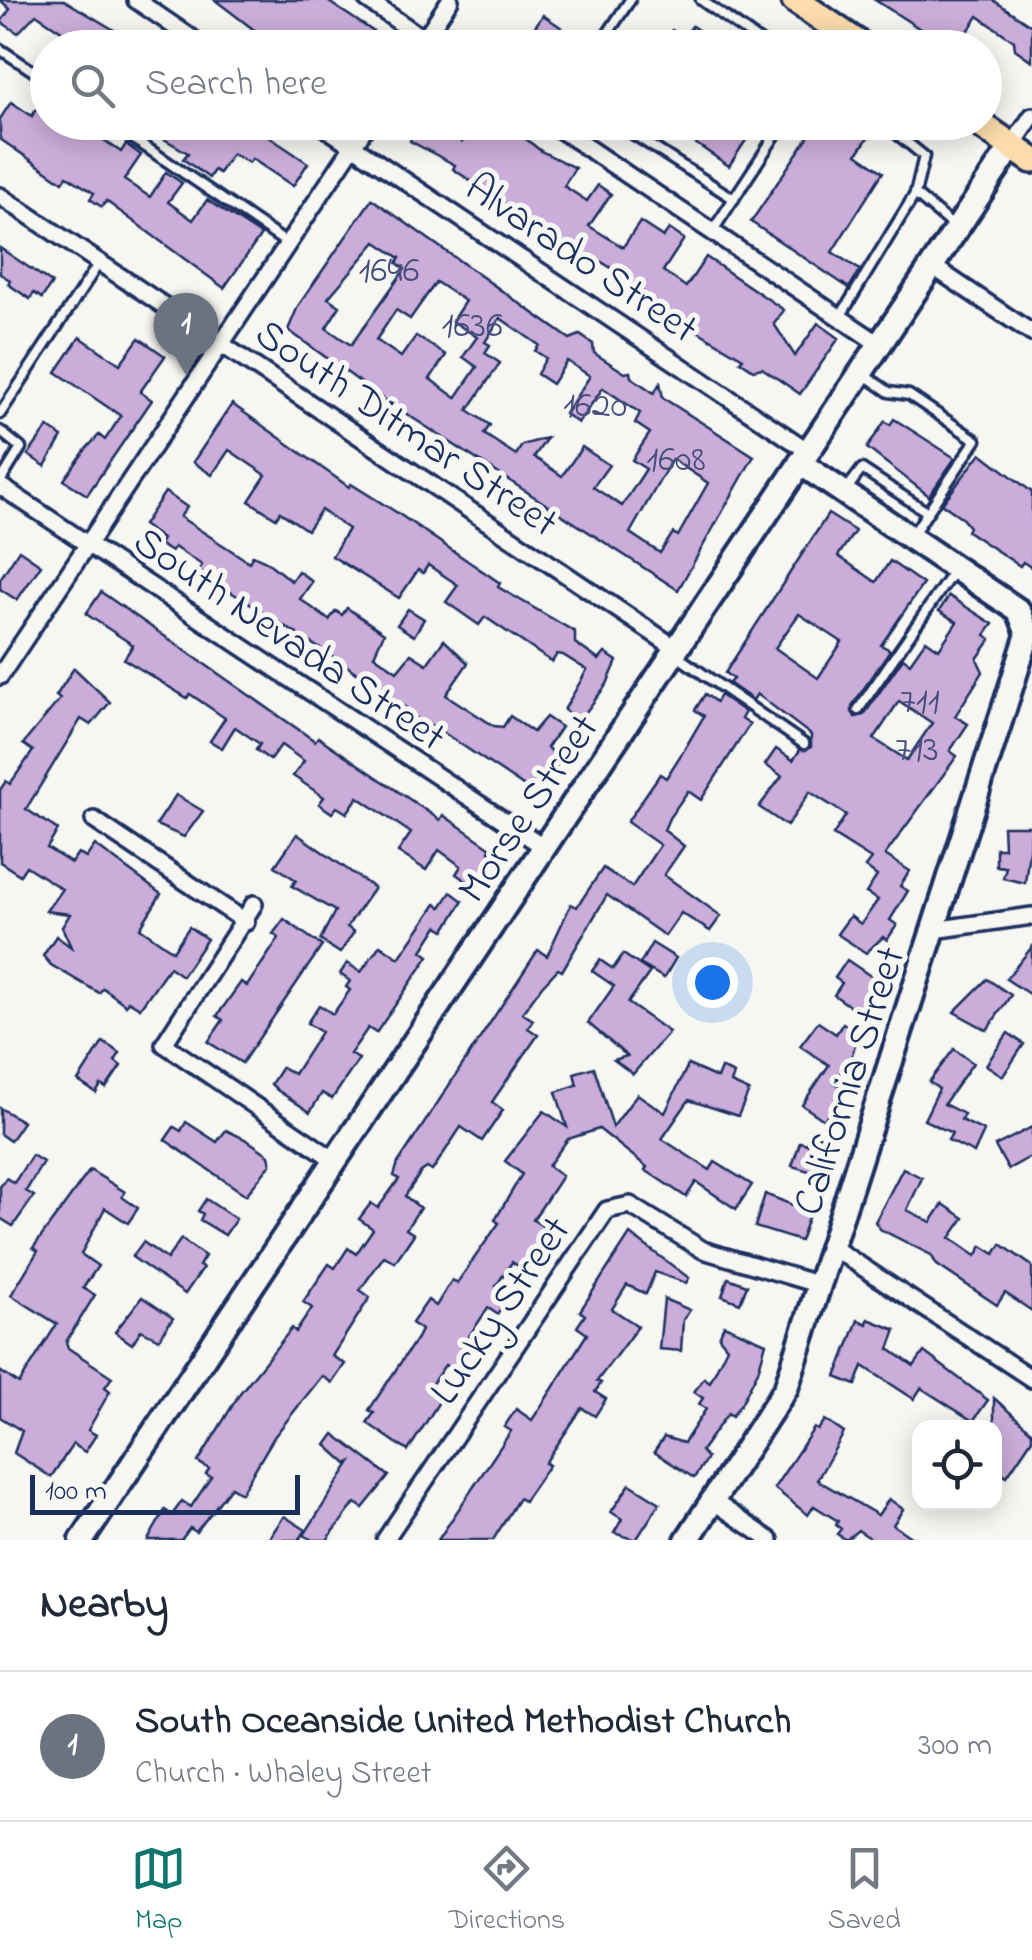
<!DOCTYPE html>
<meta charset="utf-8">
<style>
body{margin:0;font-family:"Indie Flower",sans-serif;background:#f2f2f3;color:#1f2937}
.controls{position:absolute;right:30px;bottom:30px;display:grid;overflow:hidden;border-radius:20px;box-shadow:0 5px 25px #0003}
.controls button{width:90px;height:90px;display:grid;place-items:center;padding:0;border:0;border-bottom:2px solid #e0e1e3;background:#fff;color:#1f2937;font:50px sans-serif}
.scale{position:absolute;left:30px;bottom:25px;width:270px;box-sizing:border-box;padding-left:10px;border:5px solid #1b2f5e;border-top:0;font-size:28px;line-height:35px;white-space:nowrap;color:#1b2f5e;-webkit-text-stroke:8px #f6f6f2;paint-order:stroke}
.you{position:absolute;left:712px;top:982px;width:35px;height:35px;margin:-25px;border:8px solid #fff;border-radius:50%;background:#1a73e8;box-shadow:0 0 0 15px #1a73e833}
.badge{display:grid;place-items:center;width:65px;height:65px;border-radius:50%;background:#0f766e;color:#fff;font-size:32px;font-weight:700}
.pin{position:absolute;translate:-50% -82px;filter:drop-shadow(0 2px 5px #0008)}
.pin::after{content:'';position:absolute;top:52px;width:35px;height:30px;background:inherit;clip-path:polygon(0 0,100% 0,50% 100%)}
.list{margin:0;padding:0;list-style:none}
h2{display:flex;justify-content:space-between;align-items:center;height:130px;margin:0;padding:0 40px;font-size:42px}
h2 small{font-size:32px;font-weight:400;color:#747a83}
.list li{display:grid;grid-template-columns:65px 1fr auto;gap:30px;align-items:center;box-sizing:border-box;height:150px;padding:0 40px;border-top:2px solid #e0e1e3}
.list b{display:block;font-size:38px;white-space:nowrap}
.list p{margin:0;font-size:32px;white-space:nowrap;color:#747a83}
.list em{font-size:32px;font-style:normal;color:#747a83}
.icon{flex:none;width:55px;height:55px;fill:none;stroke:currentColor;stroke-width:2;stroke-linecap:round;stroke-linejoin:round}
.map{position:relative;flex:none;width:1032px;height:1540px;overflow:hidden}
.search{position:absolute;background:#fff;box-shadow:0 5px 25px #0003;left:30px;right:30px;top:30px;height:110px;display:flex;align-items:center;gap:25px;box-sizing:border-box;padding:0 35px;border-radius:55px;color:#747a83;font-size:38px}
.sheet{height:280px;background:#fff}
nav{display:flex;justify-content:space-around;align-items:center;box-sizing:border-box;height:140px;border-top:2px solid #e0e1e3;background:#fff;font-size:28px;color:#747a83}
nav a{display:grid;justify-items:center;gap:5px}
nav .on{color:#0f766e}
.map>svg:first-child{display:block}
</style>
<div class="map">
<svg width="1032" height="1540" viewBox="0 0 1032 1540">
<rect width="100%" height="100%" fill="#f6f6f2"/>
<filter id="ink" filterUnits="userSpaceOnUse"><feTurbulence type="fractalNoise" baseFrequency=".01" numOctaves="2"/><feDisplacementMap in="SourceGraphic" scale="20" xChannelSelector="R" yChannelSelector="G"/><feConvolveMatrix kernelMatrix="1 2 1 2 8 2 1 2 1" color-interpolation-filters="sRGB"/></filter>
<g filter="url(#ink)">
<!-- building -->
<g fill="#cbadda" stroke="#1b2f5e" stroke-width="2.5" fill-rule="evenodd">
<polygon points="0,0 64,0 144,48 75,48 66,42 69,36 36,14 18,33 1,22 10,9"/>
<polygon points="215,0 326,0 398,48 278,48"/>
<polygon points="875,0 993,0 1032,26 1032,61 1015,49 1014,41 978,16 957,48 950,48"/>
<polygon points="543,15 562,28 550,48 520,48"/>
<polygon points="692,26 725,48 660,48 672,30 684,38"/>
<polygon points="11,102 32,116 38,106 48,112 48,122 102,122 95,134 121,152 126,144 141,155 124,180 150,197 166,172 182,183 168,202 193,220 207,200 261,235 224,288 106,201 102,207 90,199 94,193 67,176 63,182 0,139 0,119"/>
<polygon points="135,122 247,122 308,163 293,186 252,159 249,163 232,154 219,173 214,170 209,178 183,159 188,153"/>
<polygon points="420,122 435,122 462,142 475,122 505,122 541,151 575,168 564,186 587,201 598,185 611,194 589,226 623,247 640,222 663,237 669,229 684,239 663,271 686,287 706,257 784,310 774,324 795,356 818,323 839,338 800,394 762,368 753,370 740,361 743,358 677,319 616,271 592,256 589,260 453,169 455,165 410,141"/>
<polygon points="664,122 758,122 729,166"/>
<polygon points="818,122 876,126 857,154 883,172 832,252 860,270 849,288 751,222"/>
<path d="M 372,199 L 570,339 L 580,335 L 593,344 L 594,353 L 625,373 L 630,372 L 631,377 L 654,393 L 660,383 L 663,398 L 754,456 L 678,590 L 385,400 L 288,330 L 298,306 ZM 376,242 L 400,258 L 397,263 L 405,269 L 351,345 L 326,328 L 340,306 L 328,298 ZM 436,282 L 465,301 L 452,321 L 477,337 L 463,357 L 477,367 L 456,398 L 430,379 L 446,355 L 416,336 L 401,357 L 376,340 L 396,310 L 410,319 ZM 500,318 L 539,345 L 535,351 L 546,358 L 537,374 L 552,384 L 567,361 L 590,376 L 565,414 L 578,423 L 603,388 L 640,413 L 635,423 L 650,433 L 632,460 L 646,469 L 622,506 L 593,487 L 609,465 L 582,447 L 562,476 L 534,457 L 547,438 L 522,445 L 516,455 L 484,434 L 490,425 L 468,410 L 500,363 L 485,353 L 490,345 L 485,342 ZM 672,459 L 708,483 L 678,536 L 673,533 L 660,553 L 630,533 Z"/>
<polygon points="0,248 52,283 42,298 34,293 30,299 8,284 10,280 0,274"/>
<polygon points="80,337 120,364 139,338 165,356 140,392 152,400 87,495 64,480 86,449 99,435 105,440 121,416 56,372"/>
<polygon points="232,404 349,487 351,484 396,512 500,583 498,587 575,632 575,643 599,660 605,653 617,661 607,684 579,721 564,710 587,670 563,655 557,654 552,662 485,617 479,625 446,602 458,585 428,565 423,573 418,570 399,598 332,556 348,529 321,510 307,530 280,512 276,518 249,501 266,475 229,450 212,475 193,462"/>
<polygon points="894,419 955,458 929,496 867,448 885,421 890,425"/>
<polygon points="48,427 62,437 45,466 28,455"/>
<polygon points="981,453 1032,492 1032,568 1023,562 1020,566 967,531 969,527 961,517 942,504"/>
<polygon points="165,492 187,507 180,517 249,562 253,555 266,561 291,581 298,571 309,579 312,582 300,599 329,620 336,611 342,615 347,608 384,633 374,655 397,671 411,654 427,664 444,640 468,663 446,695 494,726 503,727 510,716 533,732 546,717 561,727 547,748 563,759 538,796 435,727 409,715 406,708 344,664 198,571 202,565 174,547 171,552 159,544 162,539 143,525"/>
<path d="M 828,514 L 855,531 L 838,556 L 876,582 L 890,561 L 923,584 L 881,645 L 890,650 L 852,706 L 855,717 L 864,715 L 903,658 L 910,663 L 926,640 L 939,649 L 957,622 L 939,611 L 949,596 L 993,624 L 985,635 L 991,639 L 977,659 L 983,672 L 955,716 L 968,724 L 950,751 L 957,756 L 885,855 L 910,871 L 900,886 L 908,891 L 890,920 L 897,925 L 887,940 L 883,937 L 866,953 L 837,934 L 850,916 L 861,924 L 878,900 L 866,893 L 877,876 L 865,867 L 871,859 L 833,835 L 846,815 L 810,792 L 787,826 L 759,807 L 782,776 L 765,765 L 776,749 L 793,760 L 800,750 L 811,747 L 811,735 L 757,694 L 753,700 L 729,683 L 733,679 L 725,673 ZM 799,614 L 842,642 L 818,678 L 775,648 ZM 899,701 L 932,723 L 907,760 L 874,739 Z"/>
<polygon points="19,550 41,565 17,600 0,589 0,579"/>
<polygon points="101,592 315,741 318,737 440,820 443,815 491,848 489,851 498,857 482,880 474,875 469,883 456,874 461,866 439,850 426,870 398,852 411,833 358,797 347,813 337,807 332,813 319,804 324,797 293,776 304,761 281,745 270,760 256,750 260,744 235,727 222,748 210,741 225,718 190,694 187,698 124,659 133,645 86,614"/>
<polygon points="408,609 424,619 414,636 397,625"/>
<polygon points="74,668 110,702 91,725 81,719 26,809 58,830 47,848 71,863 78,853 86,858 95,845 161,894 140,928 173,951 189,927 207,939 182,976 169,967 140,1008 128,1001 126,1005 103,988 99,993 51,965 43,956 56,936 71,947 62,927 70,914 46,911 62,889 26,866 20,875 0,862 0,790 6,781 10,784 33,751 23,744 60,699 56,696"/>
<polygon points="705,694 716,702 720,695 745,712 741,719 750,724 701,800 688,791 669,818 664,830 684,846 664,875 721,916 710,931 681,913 665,936 607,895 562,971 558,969 542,986 522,1013 533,1020 528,1028 538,1035 492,1102 503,1110 482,1141 461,1127 432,1171 427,1168 421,1172 405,1196 420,1208 406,1229 414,1234 395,1262 384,1256 360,1290 370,1297 332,1356 345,1364 332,1383 322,1376 274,1437 241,1493 231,1487 196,1532 190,1528 181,1540 148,1540 165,1510 172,1515 182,1501 191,1507 211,1477 206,1474 209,1469 198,1462 240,1393 292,1328 296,1332 312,1308 303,1302 329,1264 335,1268 348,1248 356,1254 373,1229 359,1219 371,1203 378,1208 399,1179 394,1176 398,1163 538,950 547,956 571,904 577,907 603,868 632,887 660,845 627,822 660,774 666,778 684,750 704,716 695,710"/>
<polygon points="176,795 203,811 184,837 156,825"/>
<polygon points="1003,826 1032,826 1025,883 1003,878 1006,867 996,866 996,848 1004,848"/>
<polygon points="297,834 374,888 347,927 354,932 340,953 320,940 335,911 292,886 296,880 275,866"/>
<polygon points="451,892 463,901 445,930 438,926 422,951 429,956 376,1033 368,1028 350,1054 359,1059 332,1099 322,1093 310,1112 277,1090 271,1084 282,1067 294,1074 321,1032 307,1023 319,1005 333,1014 350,990 346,987 350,981 340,974 347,963 361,972 380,945 399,958 436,904 441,907"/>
<polygon points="284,919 322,946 242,1063 208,1042 223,1020 217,1016 241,982 247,986 279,938 273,934"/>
<polygon points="652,943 676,958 664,978 640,964"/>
<polygon points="1032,947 1032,996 1006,979"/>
<polygon points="623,954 650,972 628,1003 669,1032 633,1074 614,1060 627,1056 588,1023 614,986 592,971 600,960 613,969"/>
<polygon points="847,960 878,981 858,1012 834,995 842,983 835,978"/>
<polygon points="987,979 1011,995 987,1030 954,1012"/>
<polygon points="818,1022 836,1034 843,1023 858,1034 851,1059 834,1082 844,1089 824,1120 802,1105 829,1065 800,1046"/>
<polygon points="1008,1033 1024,1044 1003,1076 986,1065"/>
<polygon points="103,1042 120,1053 115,1061 121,1066 106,1088 101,1085 96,1093 78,1081"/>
<polygon points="954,1049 973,1063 944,1104 964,1114 961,1120 984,1131 974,1153 948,1140 952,1133 924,1120 939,1089 929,1082"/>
<polygon points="688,1065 717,1078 721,1068 734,1074 731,1083 749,1091 738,1116 689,1100 662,1139 710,1170 715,1162 752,1185 736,1209 696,1182 686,1197 645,1170 647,1167 599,1129 568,1139 548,1166 562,1176 533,1220 547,1229 533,1251 537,1254 526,1271 512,1262 496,1286 510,1295 497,1314 488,1308 461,1348 468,1353 455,1372 445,1365 429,1388 442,1397 408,1451 367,1423 374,1413 369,1410 417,1338 421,1330 412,1323 428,1300 436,1306 452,1280 457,1283 499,1223 495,1220 522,1174 505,1161 544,1111 567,1127 556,1092 577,1085 574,1073 594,1067 613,1127 637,1094 665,1113"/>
<polygon points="0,1108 23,1122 10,1141 0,1134"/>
<polygon points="186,1122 217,1142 226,1130 247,1140 269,1155 271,1164 246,1195 165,1140 174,1127 181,1131"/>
<polygon points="1032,1127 1032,1156 1008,1169 995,1146"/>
<polygon points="811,1134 832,1140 819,1174 792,1166 800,1142 807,1144"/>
<polygon points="32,1155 43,1162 26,1191 34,1196 13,1226 0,1218 0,1187 6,1178 14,1183"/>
<polygon points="903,1168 922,1178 907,1210 931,1222 943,1204 964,1218 950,1238 976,1256 982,1246 995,1254 1001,1244 1032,1266 1032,1311 1005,1293 997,1305 937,1265 931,1255 880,1229 875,1222"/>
<polygon points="90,1170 125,1192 122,1197 138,1208 128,1223 105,1208 81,1254 98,1266 83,1288 95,1295 66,1342 68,1348 112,1377 105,1387 110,1391 88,1430 96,1435 85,1452 73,1444 51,1477 14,1453 22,1431 0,1417 0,1371 19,1384 57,1324 11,1295 38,1251 33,1248"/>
<polygon points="765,1194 810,1212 800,1241 755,1227"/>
<polygon points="206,1199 236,1219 225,1235 200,1220 203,1214 198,1211"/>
<polygon points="630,1234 689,1278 686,1283 655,1272 646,1294 627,1285 612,1309 638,1326 597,1381 601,1383 595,1392 606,1399 595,1416 582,1408 545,1463 549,1465 524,1501 519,1498 493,1540 438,1540 511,1431 504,1427 516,1409 532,1420 553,1388 587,1334 577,1327 585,1315 580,1311"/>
<polygon points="181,1239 205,1256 199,1266 203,1268 185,1294 132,1257 143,1242 167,1259"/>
<polygon points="728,1278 747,1285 740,1303 722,1296"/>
<polygon points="142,1297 173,1318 159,1339 141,1330 132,1344 115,1332"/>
<polygon points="664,1299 690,1310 683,1320 681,1351 659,1349"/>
<polygon points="868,1319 896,1330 889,1349 914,1366 924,1352 988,1400 973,1421 921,1388 914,1399 863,1366 856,1385 836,1377 858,1320 867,1324"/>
<polygon points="724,1325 766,1343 758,1371 742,1402 732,1416 728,1413 701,1451 707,1458 694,1478 654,1452 664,1437 684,1443 706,1409 699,1404 703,1398 694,1392 704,1378 710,1382 727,1347 719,1337"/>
<polygon points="994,1398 1032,1432 1032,1439 1007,1476 994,1468"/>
<polygon points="825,1420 844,1433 817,1480 878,1515 889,1499 903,1509 893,1525 915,1540 873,1540 858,1530 846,1540 837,1534 841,1529 836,1525 838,1521 814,1506 808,1515 774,1488 814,1428 818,1430"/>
<polygon points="334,1434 389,1476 363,1508 355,1503 327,1540 312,1540 304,1535 351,1462 347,1464 326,1445"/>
<polygon points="630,1484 660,1503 636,1540 614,1533 622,1519 611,1512"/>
<polygon points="284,1516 306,1530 299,1540 268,1540"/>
</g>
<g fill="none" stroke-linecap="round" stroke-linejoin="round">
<defs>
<g id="lane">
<polyline points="701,0 769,48"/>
<polyline points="598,48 630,0"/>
<polyline points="0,49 48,81"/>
<polyline points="109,122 288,244"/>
<polyline points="614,122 734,199"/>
<polyline points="915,194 953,226"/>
<polyline points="712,232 784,122"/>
<polyline points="840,317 915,194 924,156 882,122"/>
<polyline points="863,374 889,392 909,395 976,440 913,534"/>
<polyline points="0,414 99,263"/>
<polyline points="0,431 21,448 0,482"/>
<polyline points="846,490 862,469 927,512"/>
<polyline points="677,656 804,744"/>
<polyline points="858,710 953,572"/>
</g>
<g id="street">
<polyline points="136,0 206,48"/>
<polyline points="367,0 437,48"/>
<polyline points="419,47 450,0"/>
<polyline points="317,122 808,451"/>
<polyline points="549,122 879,344"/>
<polyline points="1012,146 1032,116"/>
<polyline points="0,196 677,649"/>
<polyline points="932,266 1032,333"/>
<polyline points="0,486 544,847"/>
<polyline points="0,676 369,122"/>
<polyline points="94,820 246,922"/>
<polyline points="254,904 164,1044 336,1161"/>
<polyline points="934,930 1032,916"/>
<polyline points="832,1247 1032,1379"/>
<polyline points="713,1501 770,1540"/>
<polyline points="385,1540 607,1210 630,1205 703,1250 820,1285"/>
</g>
<g id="secondary">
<polyline points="82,1540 1012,146"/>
<polyline points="687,1540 786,1388 1028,634 1019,611 800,463"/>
</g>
<g id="primary">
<polyline points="795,0 865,48"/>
<polyline points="977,122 1032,160"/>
</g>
</defs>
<!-- lane casing -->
<use href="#lane" stroke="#1b2f5e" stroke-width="15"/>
<!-- street casing -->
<use href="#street" stroke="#1b2f5e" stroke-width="22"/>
<!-- secondary casing -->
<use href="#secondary" stroke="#1b2f5e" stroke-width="30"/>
<!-- primary casing -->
<use href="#primary" stroke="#1b2f5e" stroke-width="32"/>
<!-- lane -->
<use href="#lane" stroke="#f6f6f2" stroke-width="8"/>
<!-- street -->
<use href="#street" stroke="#f6f6f2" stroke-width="15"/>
<!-- secondary -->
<use href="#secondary" stroke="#f6f6f2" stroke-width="22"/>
<!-- primary -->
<use href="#primary" stroke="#fcdcac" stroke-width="25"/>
</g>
</g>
<g text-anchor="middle" stroke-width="10" stroke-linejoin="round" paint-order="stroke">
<!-- number labels -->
<g font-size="38" fill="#474e7d">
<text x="389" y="281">1646</text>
<text x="472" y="336">1636</text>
<text x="595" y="416">1620</text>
<text x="676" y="470">1608</text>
<text x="920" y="712">711</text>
<text x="917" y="760">713</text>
</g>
<!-- street labels -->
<g font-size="42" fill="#1b2f5e" stroke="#f6f6f2">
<text transform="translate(583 256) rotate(34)" y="15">Alvarado Street</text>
<text transform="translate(408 426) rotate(34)" y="15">South Ditmar Street</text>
<text transform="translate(291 637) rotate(34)" y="15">South Nevada Street</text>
<text transform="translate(526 807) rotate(-56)" y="15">Morse Street</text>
<text transform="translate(847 1080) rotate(-72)" y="15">California Street</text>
<text transform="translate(498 1309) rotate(-56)" y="15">Lucky Street</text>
</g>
</g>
</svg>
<div class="controls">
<button><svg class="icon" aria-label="locate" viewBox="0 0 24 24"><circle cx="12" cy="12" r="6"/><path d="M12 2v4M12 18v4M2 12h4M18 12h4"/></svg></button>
</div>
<div class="scale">100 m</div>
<div class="you"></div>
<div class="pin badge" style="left:186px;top:375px;background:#6b7280">1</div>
<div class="search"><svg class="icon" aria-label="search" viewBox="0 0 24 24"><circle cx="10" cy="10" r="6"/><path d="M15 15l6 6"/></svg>Search here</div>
</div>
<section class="sheet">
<h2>Nearby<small></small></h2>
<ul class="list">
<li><span class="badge" style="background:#6b7280">1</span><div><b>South Oceanside United Methodist Church</b><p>Church · Whaley Street</p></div><em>300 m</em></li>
</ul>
</section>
<nav>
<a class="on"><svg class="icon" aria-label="map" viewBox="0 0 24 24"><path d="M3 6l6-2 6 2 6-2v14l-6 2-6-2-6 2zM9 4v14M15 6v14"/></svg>Map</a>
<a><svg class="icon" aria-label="directions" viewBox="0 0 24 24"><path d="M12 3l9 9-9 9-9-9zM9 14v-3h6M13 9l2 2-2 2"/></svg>Directions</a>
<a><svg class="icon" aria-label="saved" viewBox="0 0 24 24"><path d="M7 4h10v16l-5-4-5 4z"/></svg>Saved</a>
</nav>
